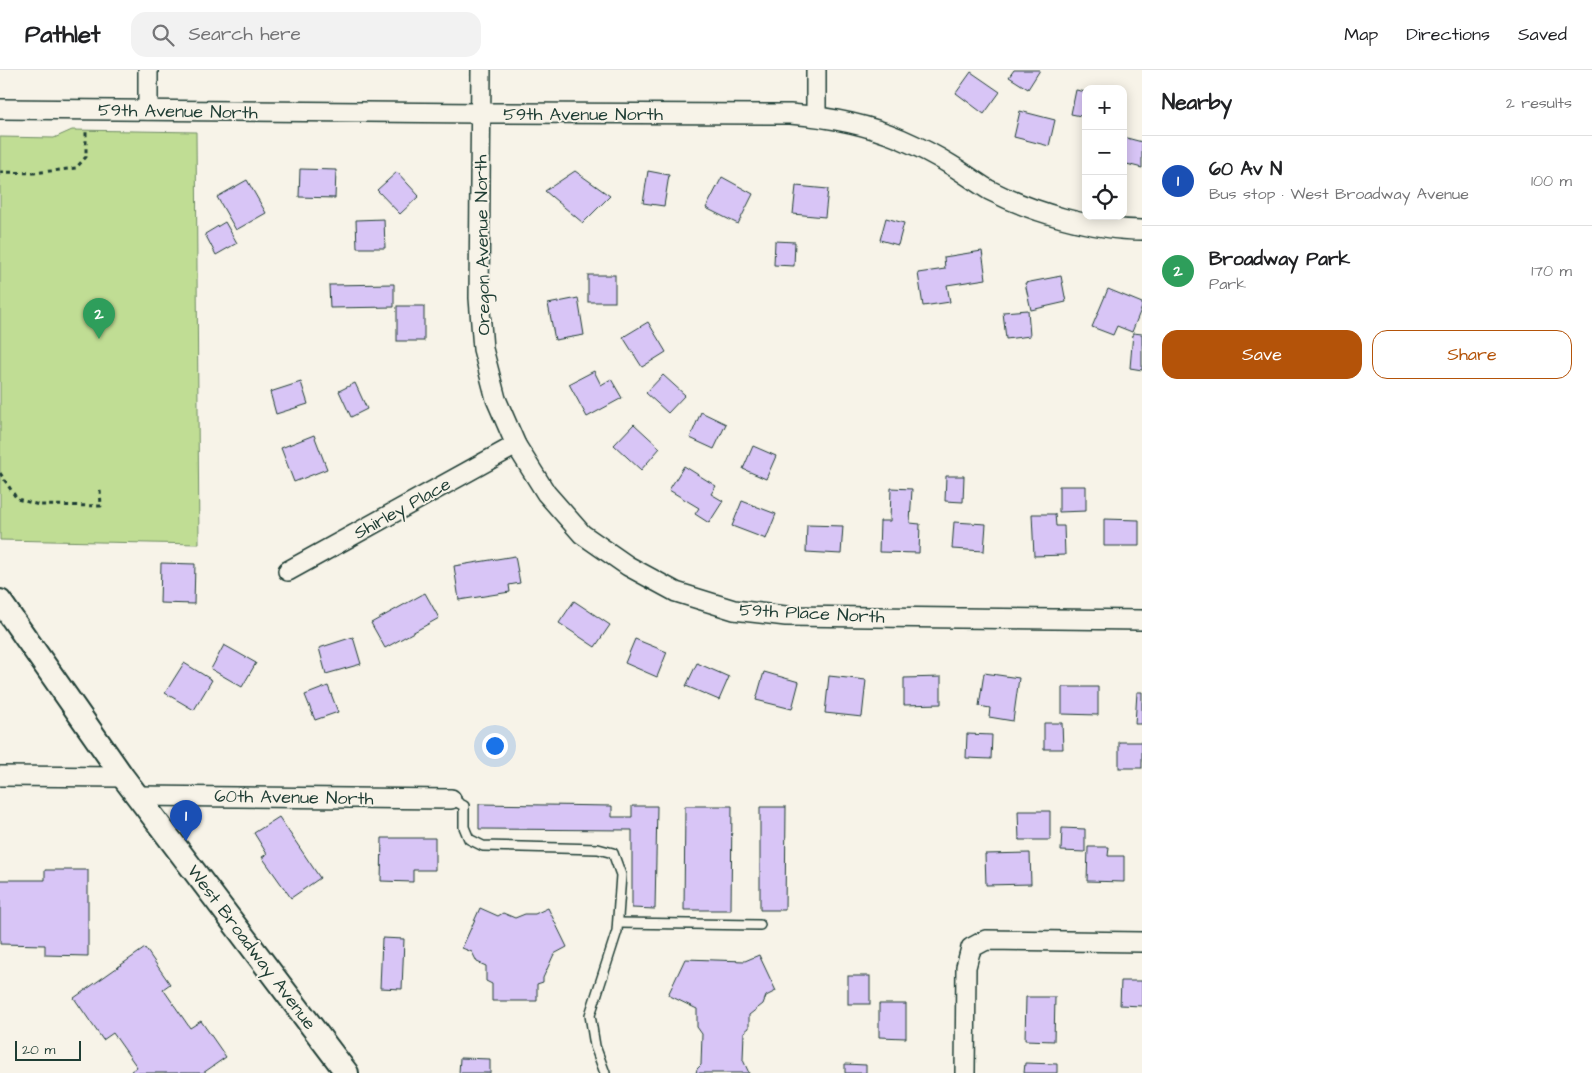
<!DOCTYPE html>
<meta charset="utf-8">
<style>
body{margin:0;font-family:"Architects Daughter",sans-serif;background:#f2f2f2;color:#202124}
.controls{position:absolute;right:15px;top:15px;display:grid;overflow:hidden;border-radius:10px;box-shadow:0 2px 12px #0003}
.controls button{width:45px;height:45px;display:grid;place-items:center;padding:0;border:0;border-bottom:1px solid #e0e0e0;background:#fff;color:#202124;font:25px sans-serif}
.scale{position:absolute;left:15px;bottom:12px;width:66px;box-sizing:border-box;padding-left:5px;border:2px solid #1f3d34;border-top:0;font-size:14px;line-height:18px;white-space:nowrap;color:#1f3d34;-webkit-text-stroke:4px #f7f3e8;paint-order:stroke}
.you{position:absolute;left:494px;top:675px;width:18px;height:18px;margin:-12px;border:4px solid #fff;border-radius:50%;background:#1a73e8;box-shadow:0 0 0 8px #1a73e833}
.badge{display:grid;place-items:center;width:32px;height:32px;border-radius:50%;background:#b45309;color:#fff;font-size:16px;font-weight:700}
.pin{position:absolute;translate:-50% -41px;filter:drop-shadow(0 1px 2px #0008)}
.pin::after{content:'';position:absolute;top:26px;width:18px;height:15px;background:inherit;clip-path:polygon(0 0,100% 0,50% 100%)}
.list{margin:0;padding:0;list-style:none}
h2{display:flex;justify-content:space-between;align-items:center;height:65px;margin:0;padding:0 20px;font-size:21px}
h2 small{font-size:16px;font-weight:400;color:#757577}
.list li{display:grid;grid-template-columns:32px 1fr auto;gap:15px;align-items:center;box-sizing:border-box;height:90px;padding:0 20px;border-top:1px solid #e0e0e0}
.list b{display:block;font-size:19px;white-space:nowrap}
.list p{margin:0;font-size:16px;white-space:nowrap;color:#757577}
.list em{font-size:16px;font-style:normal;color:#757577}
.actions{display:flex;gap:10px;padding:15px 20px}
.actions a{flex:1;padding:11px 0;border:1px solid #b45309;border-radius:15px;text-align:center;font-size:18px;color:#b45309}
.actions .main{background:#b45309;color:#fff}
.icon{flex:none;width:28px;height:28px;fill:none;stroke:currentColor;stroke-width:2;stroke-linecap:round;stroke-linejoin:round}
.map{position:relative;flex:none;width:1142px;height:1003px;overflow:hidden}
header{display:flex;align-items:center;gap:30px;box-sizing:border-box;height:70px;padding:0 25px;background:#fff;border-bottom:1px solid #e0e0e0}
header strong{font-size:24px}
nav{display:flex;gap:28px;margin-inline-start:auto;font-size:18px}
.search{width:350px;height:45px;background:#f2f2f2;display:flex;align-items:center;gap:12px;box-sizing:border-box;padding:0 18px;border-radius:15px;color:#757577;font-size:19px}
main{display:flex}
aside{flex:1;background:#fff}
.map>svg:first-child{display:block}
</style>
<header>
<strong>Pathlet</strong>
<div class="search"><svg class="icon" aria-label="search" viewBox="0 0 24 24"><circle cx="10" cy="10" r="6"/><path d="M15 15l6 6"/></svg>Search here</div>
<nav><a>Map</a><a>Directions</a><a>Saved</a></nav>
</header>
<main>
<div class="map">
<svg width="1142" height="1003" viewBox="0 0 1142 1003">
<rect width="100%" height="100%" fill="#f7f3e8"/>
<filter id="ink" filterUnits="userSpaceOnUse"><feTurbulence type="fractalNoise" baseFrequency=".02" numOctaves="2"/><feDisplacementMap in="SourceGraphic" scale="10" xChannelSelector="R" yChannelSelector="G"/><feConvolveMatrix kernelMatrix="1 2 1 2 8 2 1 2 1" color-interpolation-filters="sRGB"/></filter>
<g filter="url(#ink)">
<!-- green -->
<polygon fill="#c0dd94" stroke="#708d64" points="72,60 196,62 199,474 0,470 0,67 54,68"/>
<!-- building -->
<g fill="#d8c5f6" stroke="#1f3d34">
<polygon points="1014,0 1040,0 1028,19 1009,7"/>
<polygon points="971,2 1000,22 984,44 956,23"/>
<polygon points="1076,20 1086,22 1086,47 1071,44"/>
<polygon points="1020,41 1055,50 1049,76 1014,67"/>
<polygon points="1123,67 1142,72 1142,98 1123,93"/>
<polygon points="300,99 336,100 335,128 299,127"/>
<polygon points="575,101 610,126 583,153 545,121"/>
<polygon points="648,101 669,105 664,136 643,133"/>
<polygon points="397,102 419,126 400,144 377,120"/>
<polygon points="722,107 753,124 738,154 706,138"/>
<polygon points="247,110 266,143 236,160 217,127"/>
<polygon points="796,116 828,119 825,147 793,144"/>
<polygon points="886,148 904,153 898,175 880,170"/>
<polygon points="384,149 385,178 357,178 356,150"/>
<polygon points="225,152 237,173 216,185 205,164"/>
<polygon points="775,171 795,172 794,196 774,195"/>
<polygon points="982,181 986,209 947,215 950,232 923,236 918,203 945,199 944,187"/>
<rect x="588" y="205" width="27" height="27"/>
<polygon points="1061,206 1066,232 1031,240 1025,213"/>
<polygon points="394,214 394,237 330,238 329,215"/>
<polygon points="1108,219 1142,233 1142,237 1132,262 1117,256 1113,265 1092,257"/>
<polygon points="578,228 584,265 555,270 548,234"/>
<rect x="397" y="236" width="27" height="35"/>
<polygon points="1028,240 1030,266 1006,269 1003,242"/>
<polygon points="648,252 666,282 642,297 623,267"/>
<polygon points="1133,263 1142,264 1142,300 1130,298"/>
<polygon points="594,301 601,315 611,309 622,328 587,347 569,314"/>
<polygon points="663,305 685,325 668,343 646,323"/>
<polygon points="301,312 308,334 276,344 270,322"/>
<polygon points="355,313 367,339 351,347 339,321"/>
<polygon points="701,342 726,354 714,379 690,368"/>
<polygon points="634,354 660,378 641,400 614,375"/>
<polygon points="314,365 327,399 294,412 281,378"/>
<polygon points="753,376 776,386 766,409 743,399"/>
<polygon points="684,396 716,416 711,424 723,431 709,453 695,444 699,438 669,420"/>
<polygon points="946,406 964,406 963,432 945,431"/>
<polygon points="1059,416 1086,416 1086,441 1059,442"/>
<polygon points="891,418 912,419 910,453 920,454 919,483 879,482 880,451 890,451"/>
<polygon points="742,431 776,444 766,469 732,456"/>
<polygon points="1032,444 1055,444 1056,456 1064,456 1065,485 1034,486"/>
<polygon points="1104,449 1139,450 1139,476 1104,476"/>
<polygon points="954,452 986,454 984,481 952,479"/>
<polygon points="807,455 843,456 841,484 806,482"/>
<polygon points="515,486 520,513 509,515 510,522 459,530 454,496"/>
<polygon points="161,493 195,494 194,534 160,533"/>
<polygon points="425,523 439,548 385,578 371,553"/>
<polygon points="574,531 610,555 595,577 559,553"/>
<polygon points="353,567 361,594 326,604 319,578"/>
<polygon points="635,569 667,582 657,607 625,593"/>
<polygon points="224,575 256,593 242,617 211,599"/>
<polygon points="184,593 212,610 194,640 165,623"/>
<polygon points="697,593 729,607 719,630 686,616"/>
<polygon points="764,602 799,612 792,639 756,630"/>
<polygon points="984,603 1019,608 1013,651 989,647 990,638 979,636"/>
<polygon points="829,606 866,610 862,647 825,643"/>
<polygon points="941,607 941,634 904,635 904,608"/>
<polygon points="328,616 338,642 315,650 305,625"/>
<polygon points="1062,617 1098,617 1098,645 1062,644"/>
<polygon points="1137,622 1142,622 1142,654 1135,654"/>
<polygon points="1044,653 1062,653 1063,679 1044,679"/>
<polygon points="967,664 992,665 991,689 966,688"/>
<rect x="1119" y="672" width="23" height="26"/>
<polygon points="479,734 612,736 612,747 632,747 632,736 657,736 655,839 632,838 632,760 479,759"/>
<polygon points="685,736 732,736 731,840 684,840"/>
<polygon points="760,737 786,737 785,840 760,840"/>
<polygon points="1018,741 1050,741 1050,770 1019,770"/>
<polygon points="279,747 320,808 291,828 262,787 267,784 254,763"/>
<polygon points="1062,758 1085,759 1085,782 1061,781"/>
<polygon points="382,768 435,768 435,800 413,800 413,812 381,811"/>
<polygon points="1088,777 1109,777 1108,786 1124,786 1124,812 1087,811"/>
<polygon points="1030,783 1031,814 986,815 985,784"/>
<polygon points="45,800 88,800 88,886 45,885 45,875 0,874 0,810 45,810"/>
<polygon points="480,838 498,846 503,843 515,848 525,844 535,844 548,838 567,877 554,884 543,908 543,912 537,914 537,931 492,931 492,914 486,911 486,896 477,892 472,882 462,878"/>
<polygon points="382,868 404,869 402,919 380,918"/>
<polygon points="145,878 170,914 163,919 190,958 201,951 226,987 203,1003 132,1003 131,1001 137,997 113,963 103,970 74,928"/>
<polygon points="759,885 776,921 766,926 763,934 749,945 749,958 744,962 743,990 749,1003 696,1003 697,999 701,995 702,964 697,957 697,939 668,925 685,889 745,891"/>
<rect x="848" y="906" width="22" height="28"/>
<polygon points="1121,911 1142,911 1142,936 1120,935"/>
<polygon points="1026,927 1055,927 1054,971 1025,970"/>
<polygon points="879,934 906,934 906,968 879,967"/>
<polygon points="460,988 490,989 490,1003 459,1003"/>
<polygon points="1025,993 1057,994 1057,1003 1024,1003"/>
<polygon points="845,994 866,995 866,1003 845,1003"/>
</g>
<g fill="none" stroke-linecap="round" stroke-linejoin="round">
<defs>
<g id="service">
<polyline points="451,729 464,736 464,757 469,769 483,776 598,779 613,783 621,805 617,861 590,945 595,976 605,1003"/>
<polyline points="618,853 760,855"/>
</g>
<g id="minor">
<polyline points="481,0 479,228 483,279 496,329 516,375 546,423 582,464 628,496 676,522 734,540 786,546 1142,550"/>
<path d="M 0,39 L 480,43 L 790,44 C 828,47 866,54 901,69 C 917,76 935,85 951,95 C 964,103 976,112 989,120 C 1032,142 1093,160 1142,160"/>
<polyline points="148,40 148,0"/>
<polyline points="816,46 816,0"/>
<polyline points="288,501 516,375"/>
<polyline points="0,706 123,707"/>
<polyline points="138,726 451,729"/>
<polyline points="965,1003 966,897 971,878 986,870 1142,872"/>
</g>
<polyline id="tertiary" points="0,531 123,707 347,1003"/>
</defs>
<!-- service casing -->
<use href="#service" stroke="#1f3d34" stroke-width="12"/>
<!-- minor casing -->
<use href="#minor" stroke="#1f3d34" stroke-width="22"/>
<!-- tertiary casing -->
<use href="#tertiary" stroke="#1f3d34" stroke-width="26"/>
<!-- path -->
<g stroke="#1f3d34" stroke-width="3" stroke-dasharray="4 4" stroke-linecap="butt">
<polyline points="0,102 34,103 76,98 86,87 86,60"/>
<polyline points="0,403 17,429 39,435 101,436 100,419"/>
</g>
<!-- service -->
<use href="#service" stroke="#f7f3e8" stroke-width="9"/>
<!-- minor -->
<use href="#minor" stroke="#f7f3e8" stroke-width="19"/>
<!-- tertiary -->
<use href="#tertiary" stroke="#f7f3e8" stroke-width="22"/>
</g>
</g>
<g text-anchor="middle" stroke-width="4" stroke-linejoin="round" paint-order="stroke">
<!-- street labels -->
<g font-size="18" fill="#1f3d34" stroke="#f7f3e8">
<text transform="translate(178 41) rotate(1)" y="6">59th Avenue North</text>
<text x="583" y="50">59th Avenue North</text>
<text transform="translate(482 175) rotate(-91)" y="6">Oregon Avenue North</text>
<text transform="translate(402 438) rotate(-29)" y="6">Shirley Place</text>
<text transform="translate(812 543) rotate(3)" y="6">59th Place North</text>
<text transform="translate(294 727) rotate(1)" y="6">60th Avenue North</text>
<text transform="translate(252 877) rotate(53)" y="6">West Broadway Avenue</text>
</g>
</g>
</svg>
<div class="controls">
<button>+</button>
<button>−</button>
<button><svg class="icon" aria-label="locate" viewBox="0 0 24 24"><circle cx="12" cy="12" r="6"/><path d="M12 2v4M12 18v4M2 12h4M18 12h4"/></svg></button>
</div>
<div class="scale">20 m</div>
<div class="you"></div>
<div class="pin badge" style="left:186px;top:771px;background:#1a4fb4">1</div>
<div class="pin badge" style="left:99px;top:269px;background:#2e9e5b">2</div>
</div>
<aside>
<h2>Nearby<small>2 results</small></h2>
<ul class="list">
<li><span class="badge" style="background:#1a4fb4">1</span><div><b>60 Av N</b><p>Bus stop · West Broadway Avenue</p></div><em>100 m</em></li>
<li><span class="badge" style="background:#2e9e5b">2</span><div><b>Broadway Park</b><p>Park</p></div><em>170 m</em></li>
</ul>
<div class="actions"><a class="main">Save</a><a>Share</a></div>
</aside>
</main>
